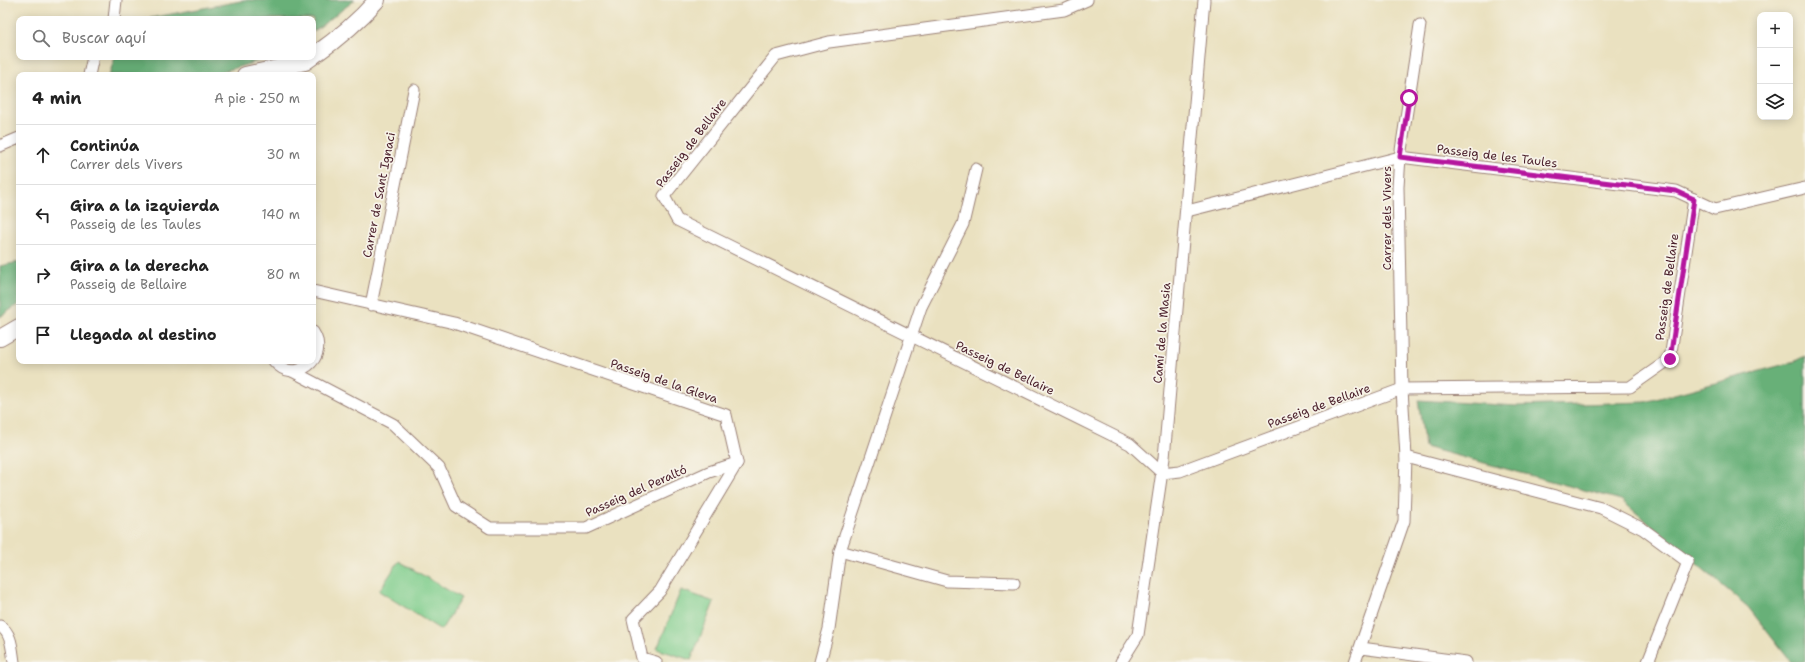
<!DOCTYPE html>
<html lang="es">
<meta charset="utf-8">
<style>
body{margin:0;font-family:"Shantell Sans",sans-serif;background:#f2f2f2;color:#222}
.controls{position:absolute;right:12px;top:12px;display:grid;overflow:hidden;border-radius:8px;box-shadow:0 2px 10px #0003}
.controls button{width:36px;height:36px;display:grid;place-items:center;padding:0;border:0;border-bottom:1px solid #e0e0e0;background:#fff;color:#222;font:20px sans-serif}
.stop{position:absolute;width:12px;height:12px;margin:-9px;border:3px solid #b5179e;border-radius:50%;background:#fff}
.stop.end{background:#b5179e;border-color:#fff;box-shadow:0 1px 4px #0008}
.list{margin:0;padding:0;list-style:none}
h2{display:flex;justify-content:space-between;align-items:center;height:52px;margin:0;padding:0 16px;font-size:17px}
h2 small{font-size:13px;font-weight:400;color:#767676}
.list li{display:grid;grid-template-columns:26px 1fr auto;gap:12px;align-items:center;box-sizing:border-box;height:60px;padding:0 16px;border-top:1px solid #e0e0e0}
.list b{display:block;font-size:15px;white-space:nowrap}
.list p{margin:0;font-size:13px;white-space:nowrap;color:#767676}
.list em{font-size:13px;font-style:normal;color:#767676}
.icon{flex:none;width:22px;height:22px;fill:none;stroke:currentColor;stroke-width:2;stroke-linecap:round;stroke-linejoin:round}
.map{position:relative;flex:none;width:1805px;height:662px;overflow:hidden}
.search{position:absolute;background:#fff;box-shadow:0 2px 10px #0003;left:16px;top:16px;width:300px;height:44px;display:flex;align-items:center;gap:10px;box-sizing:border-box;padding:0 14px;border-radius:8px;color:#767676;font-size:15px}
.panel{position:absolute;background:#fff;box-shadow:0 2px 10px #0003;left:16px;top:72px;width:300px;height:292px;border-radius:8px}
.map>svg:first-child{display:block}
</style>
<div class="map">
<svg width="1805" height="662" viewBox="0 0 1805 662">
<rect width="100%" height="100%" fill="#f7f3e8"/>
<filter id="ink" filterUnits="userSpaceOnUse"><feTurbulence type="fractalNoise" baseFrequency=".025" numOctaves="2"/><feDisplacementMap in="SourceGraphic" scale="8" xChannelSelector="R" yChannelSelector="G"/><feConvolveMatrix kernelMatrix="1 2 1 2 8 2 1 2 1" color-interpolation-filters="sRGB"/></filter>
<filter id="wash" filterUnits="userSpaceOnUse"><feTurbulence type="fractalNoise" baseFrequency=".012" numOctaves="4" result="noise"/><feDisplacementMap in="SourceGraphic" scale="16" xChannelSelector="R" yChannelSelector="G"/><feGaussianBlur stdDeviation="0.9" result="paint"/><feColorMatrix in="noise" values="0 0 0 0 0 0 0 0 0 0 0 0 0 0 0 0 0 1.4 0 .05"/><feComposite in="paint" operator="in"/></filter>
<g filter="url(#wash)">
<rect width="100%" height="100%" fill="#eae1c0"/>
<!-- green -->
<g fill="#7fcd8c" stroke="#64765c">
<polygon points="399,561 461,598 441,630 379,591"/>
<polygon points="681,590 714,602 691,660 657,649"/>
</g>
<!-- forest -->
<g fill="#67b078" stroke="#586852">
<polygon points="246,0 355,0 313,32 313,19 145,19"/>
<polygon points="115,57 272,57 211,75 109,75"/>
<polygon points="19,262 19,304 0,317 0,266"/>
<polygon points="1805,356 1805,662 1791,662 1748,607 1621,500 1425,447 1418,400 1517,406 1645,402 1793,362"/>
</g>
</g>
<g filter="url(#ink)">
<g fill="none" stroke-linecap="round" stroke-linejoin="round">
<defs>
<g id="street">
<polyline points="1087,0 1064,10 829,42 776,56 664,196 677,220 1130,444 1162,473 1180,471 1402,389 1630,387 1670,359 1694,199"/>
<polyline points="114,19 116,0"/>
<polyline points="89,75 93,57"/>
<polyline points="0,146 19,138"/>
<polyline points="1187,211 1400,157 1676,191 1715,209 1805,188"/>
<polyline points="313,291 454,323 726,415 737,463 660,591 633,619 642,658 656,662"/>
<polyline points="371,305 414,90"/>
<path d="M 274,361 C 294,386 331,358 313,332"/>
<polyline points="292,371 393,424 439,468 456,506 490,528 586,528 709,472 737,463"/>
<polyline points="1406,457 1601,508 1643,529 1688,562 1648,662"/>
<polyline points="840,551 947,581 1014,583"/>
<path d="M 0,626 C 12,633 12,650 14,662"/>
<polyline points="1361,648 1466,662"/>
<polyline points="820,662 829,629 840,551 921,307 963,224 976,169"/>
<polyline points="1121,662 1138,635 1164,458 1204,0"/>
<polyline points="1355,662 1404,521 1406,457 1402,389 1398,187 1400,157 1420,25"/>
</g>
<g id="secondary">
<path d="M 313,56 C 336,40 358,22 377,0"/>
<polyline points="245,75 305,62 312,57"/>
<polyline points="0,338 19,327"/>
</g>
</defs>
<!-- street casing -->
<use href="#street" stroke="#9a8076" stroke-width="13"/>
<!-- secondary casing -->
<use href="#secondary" stroke="#9a8076" stroke-width="18"/>
<!-- street -->
<use href="#street" stroke="#fff" stroke-width="11"/>
<!-- secondary -->
<use href="#secondary" stroke="#fff" stroke-width="16"/>
</g>
</g>
<g fill="none" stroke-linecap="round" stroke-linejoin="round" filter="url(#ink)">
<!-- route -->
<polyline stroke="#b5179e" stroke-width="5" points="1409,98 1400,157 1676,191 1694,199 1670,359"/>
</g>
<g text-anchor="middle" stroke-width="3.5" stroke-linejoin="round" paint-order="stroke">
<!-- street labels -->
<g font-size="12" fill="#4a1f2b" stroke="#f7f3e8">
<text transform="translate(691 143) rotate(-53)" y="4">Passeig de Bellaire</text>
<text transform="translate(1497 156) rotate(7)" y="4">Passeig de les Taules</text>
<text transform="translate(379 195) rotate(-79)" y="4">Carrer de Sant Ignaci</text>
<text transform="translate(1387 218) rotate(-90)" y="4">Carrer dels Vivers</text>
<text transform="translate(1667 287) rotate(-82)" y="4">Passeig de Bellaire</text>
<text transform="translate(1162 333) rotate(-85)" y="4">Camí de la Masia</text>
<text transform="translate(1005 368) rotate(26)" y="4">Passeig de Bellaire</text>
<text transform="translate(664 381) rotate(19)" y="4">Passeig de la Gleva</text>
<text transform="translate(1319 406) rotate(-20)" y="4">Passeig de Bellaire</text>
<text transform="translate(636 491) rotate(-24)" y="4">Passeig del Peraltó</text>
</g>
</g>
</svg>
<div class="controls">
<button>+</button>
<button>−</button>
<button><svg class="icon" aria-label="layers" viewBox="0 0 24 24"><path d="M12 4l9 5-9 5-9-5zM3 14l9 5 9-5"/></svg></button>
</div>
<div class="stop" style="left:1409px;top:98px"></div>
<div class="stop end" style="left:1670px;top:359px"></div>
<div class="search"><svg class="icon" aria-label="search" viewBox="0 0 24 24"><circle cx="10" cy="10" r="6"/><path d="M15 15l6 6"/></svg>Buscar aquí</div>
<section class="panel">
<h2>4 min<small>A pie · 250 m</small></h2>
<ul class="list">
<li><svg class="icon" aria-label="ahead" viewBox="0 0 24 24"><path d="M12 20V5M6 11l6-6 6 6"/></svg><div><b>Continúa</b><p>Carrer dels Vivers</p></div><em>30 m</em></li>
<li><svg class="icon" aria-label="left" viewBox="0 0 24 24"><path d="M17 20v-9H6M10 6l-5 5 5 5"/></svg><div><b>Gira a la izquierda</b><p>Passeig de les Taules</p></div><em>140 m</em></li>
<li><svg class="icon" aria-label="right" viewBox="0 0 24 24"><path d="M7 20v-9h11M14 6l5 5-5 5"/></svg><div><b>Gira a la derecha</b><p>Passeig de Bellaire</p></div><em>80 m</em></li>
<li><svg class="icon" aria-label="arrive" viewBox="0 0 24 24"><path d="M6 21V4h12l-3 4 3 4H6"/></svg><div><b>Llegada al destino</b></div></li>
</ul>
</section>
</div>
